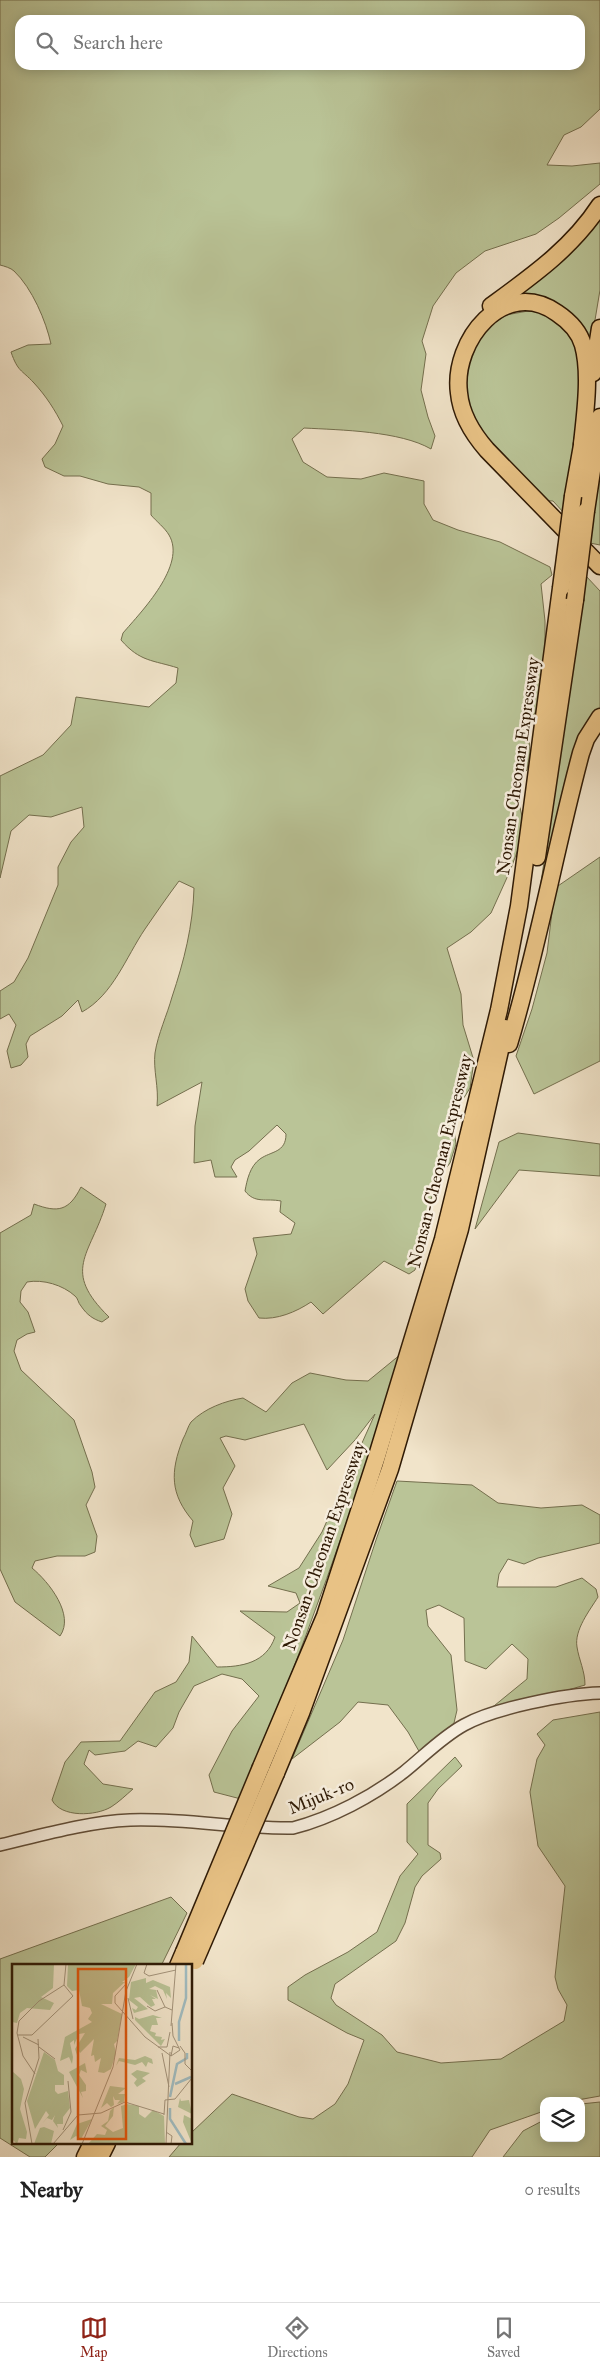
<!DOCTYPE html>
<style>
body{margin:0;font-family:"IM FELL Great Primer",serif;background:#f2f2f2;color:#222}
.controls{position:absolute;right:15px;bottom:15px;display:grid;overflow:hidden;border-radius:10px;box-shadow:0 2px 12px #0003}
.controls button{width:45px;height:45px;display:grid;place-items:center;padding:0;border:0;border-bottom:1px solid #e0e0e0;background:#fff;color:#222;font:25px sans-serif}
.list{margin:0;padding:0;list-style:none}
h2{display:flex;justify-content:space-between;align-items:center;height:65px;margin:0;padding:0 20px;font-size:21px}
h2 small{font-size:16px;font-weight:400;color:#767676}
.icon{flex:none;width:28px;height:28px;fill:none;stroke:currentColor;stroke-width:2;stroke-linecap:round;stroke-linejoin:round}
.map{position:relative;flex:none;width:600px;height:2157px;overflow:hidden}
.search{position:absolute;background:#fff;box-shadow:0 2px 12px #0003;left:15px;right:15px;top:15px;height:55px;display:flex;align-items:center;gap:12px;box-sizing:border-box;padding:0 18px;border-radius:15px;color:#767676;font-size:19px}
.sheet{height:145px;background:#fff}
nav{display:flex;justify-content:space-around;align-items:center;box-sizing:border-box;height:70px;border-top:1px solid #e0e0e0;background:#fff;font-size:14px;color:#767676}
nav a{display:grid;justify-items:center;gap:2px}
nav .on{color:#8f2418}
.map>svg:first-child{display:block}
</style>
<div class="map">
<svg width="600" height="2157" viewBox="0 0 600 2157">
<rect width="100%" height="100%" fill="#f1e4ca"/>
<filter id="stains"><feTurbulence type="fractalNoise" baseFrequency=".004" numOctaves="4"/><feColorMatrix values="0 0 0 0 .2 0 0 0 0 .09 0 0 0 0 .02 0 0 0 .5 -.17"/></filter>
<radialGradient id="worn" r=".72"><stop offset=".6" stop-color="#630" stop-opacity="0"/><stop offset="1" stop-color="#630" stop-opacity=".3"/></radialGradient>
<!-- green -->
<g fill="#bac497" stroke="#746f4e" fill-rule="evenodd">
<path d="M 0,0 L 600,0 L 600,109 L 581,127 L 564,135 L 547,165 L 572,166 L 600,163 L 600,184 L 559,218 L 536,234 L 485,251 L 456,273 L 433,306 L 422,341 L 426,354 L 421,390 L 428,417 L 435,436 L 431,449 C 400,431 341,430 304,428 L 292,439 L 303,462 L 327,477 L 361,479 L 384,473 L 424,481 L 424,504 L 433,520 L 458,530 L 500,542 L 550,567 L 552,575 L 541,584 L 545,621 L 545,656 L 540,703 L 528,727 L 530,752 L 527,770 L 514,782 L 522,816 L 520,844 L 510,871 L 491,913 L 471,932 L 447,948 L 461,994 L 463,1025 L 474,1061 L 470,1088 L 452,1117 L 456,1144 L 450,1163 L 438,1179 L 431,1199 L 415,1270 L 409,1274 L 384,1261 L 323,1314 L 311,1302 C 296,1312 277,1320 259,1318 L 248,1301 L 245,1289 L 257,1254 L 253,1238 L 291,1234 L 295,1223 L 280,1212 L 281,1201 C 266,1198 255,1204 245,1191 C 247,1180 250,1166 260,1159 C 271,1151 286,1153 286,1134 L 277,1125 L 249,1151 L 235,1160 L 231,1167 L 237,1177 L 215,1177 L 211,1160 L 194,1163 L 195,1126 L 202,1082 L 157,1106 C 159,1087 153,1070 155,1053 C 158,1034 167,1015 172,997 C 184,961 193,926 194,888 L 179,881 C 167,897 156,913 145,929 C 126,957 113,995 82,1012 L 78,1000 L 62,1016 L 30,1036 L 26,1044 L 28,1057 L 21,1065 L 11,1068 L 7,1051 L 16,1025 L 9,1014 L 0,1019 L 0,991 L 14,982 L 28,958 L 58,885 L 58,867 L 71,842 L 84,827 L 82,807 L 51,817 L 29,815 L 11,831 L 0,878 L 0,776 L 43,755 L 71,725 L 76,697 L 149,707 L 176,683 L 178,668 C 153,660 140,662 121,640 L 123,633 C 141,612 187,565 169,535 C 165,528 156,521 151,515 L 151,493 L 139,487 L 108,484 L 80,476 L 64,476 L 45,467 L 42,459 L 55,444 L 63,426 C 55,410 46,396 34,383 C 21,369 18,372 11,352 L 28,345 L 51,344 C 46,321 32,288 14,271 C 11,268 4,266 0,265 ZM 20,20 L 580,20 L 580,65 L 20,65 Z"/>
<polygon points="600,216 600,290 590,350 582,330 511,300"/>
<polygon points="528,311 540,312 554,318 576,340 582,382 564,513 553,501 537,500 510,472 466,408 462,375 483,331 506,315"/>
<polygon points="600,469 600,545 590,543"/>
<polygon points="586,576 600,591 600,711 534,930"/>
<polygon points="600,857 600,1061 534,1094 516,1056 532,1009 547,953 555,888"/>
<polygon points="518,1133 600,1144 600,1176 519,1170 475,1229 499,1142"/>
<path d="M 81,1187 L 106,1204 C 90,1256 61,1270 109,1317 L 102,1322 C 93,1319 87,1315 81,1306 C 78,1303 78,1298 75,1296 C 63,1285 43,1279 27,1282 L 21,1291 L 20,1302 L 28,1312 L 35,1332 L 27,1334 L 17,1340 L 14,1351 L 21,1370 L 74,1420 L 92,1472 L 95,1487 L 86,1505 L 97,1536 L 95,1552 L 85,1556 L 57,1556 L 35,1561 L 32,1568 C 49,1582 75,1615 60,1636 L 15,1602 L 0,1569 L 0,1233 L 31,1215 L 34,1204 C 58,1213 69,1211 81,1187 Z"/>
<path d="M 401,1354 C 355,1505 302,1654 241,1799 L 214,1792 L 209,1775 L 232,1731 L 259,1696 L 242,1679 L 222,1674 L 194,1686 L 179,1712 L 173,1728 L 156,1747 L 138,1741 L 125,1751 L 95,1755 L 89,1750 L 84,1764 L 103,1784 L 133,1789 C 126,1795 119,1802 111,1807 C 96,1816 61,1818 52,1800 L 65,1762 L 81,1742 L 120,1741 L 155,1692 L 176,1682 L 189,1662 L 192,1636 L 217,1667 C 242,1667 266,1663 275,1637 L 240,1611 L 287,1612 L 300,1603 L 296,1593 L 268,1586 L 299,1568 L 322,1532 L 375,1414 L 355,1440 L 327,1470 L 304,1424 L 245,1440 L 226,1436 L 220,1438 L 235,1466 L 223,1488 L 232,1514 L 224,1539 L 195,1547 L 190,1535 L 193,1521 C 170,1494 170,1472 183,1439 C 186,1434 188,1426 191,1422 C 205,1408 225,1401 243,1398 L 266,1412 L 292,1383 L 310,1373 L 346,1380 L 368,1381 Z"/>
<path d="M 397,1481 L 472,1485 L 498,1503 L 541,1508 L 582,1505 L 600,1515 L 600,1543 L 538,1558 L 524,1564 L 508,1559 L 499,1574 L 497,1587 L 556,1587 L 582,1578 L 596,1589 L 598,1597 C 590,1610 574,1630 577,1647 C 579,1660 585,1671 585,1685 L 561,1692 L 527,1705 L 489,1710 L 527,1679 L 528,1659 L 512,1644 L 486,1669 L 465,1661 L 464,1618 L 439,1605 L 426,1610 L 428,1626 L 451,1655 L 457,1710 L 454,1723 L 420,1753 L 408,1732 L 388,1705 L 358,1702 L 340,1722 L 292,1759 L 343,1640 L 376,1540 Z"/>
<polygon points="600,1712 600,2096 572,2101 544,2101 544,2111 490,2130 472,2157 169,2157 181,2143 191,2143 191,2133 232,2094 299,2117 313,2119 335,2104 348,2084 364,2040 347,2033 288,2000 288,1987 305,1975 348,1952 377,1932 400,1876 418,1854 407,1842 407,1804 455,1757 462,1766 438,1789 428,1803 428,1845 440,1853 441,1859 422,1876 415,1887 405,1923 396,1941 335,1984 331,1998 336,2005 382,2035 397,2052 441,2063 501,2059 564,2021 567,2005 558,1989 555,1977 565,1886 538,1846 530,1792 537,1759 545,1745 537,1734 553,1720"/>
<polygon points="171,1897 187,1913 161,1966 14,1966 14,2143 59,2143 45,2157 30,2157 0,2138 0,1959"/>
<polygon points="600,2102 600,2157 503,2157 523,2131 544,2120 544,2138 581,2138 581,2104"/>
</g>
<g fill="none" stroke-linecap="round" stroke-linejoin="round">
<defs>
<path id="tertiary" d="M 0,1845 C 42,1835 87,1822 130,1820 C 185,1818 239,1829 293,1828 C 332,1818 373,1796 404,1772 C 424,1756 442,1737 464,1725 C 494,1708 566,1694 600,1693"/>
<g id="motorway">
<path d="M 491,306 C 532,276 572,248 600,205"/>
<polyline points="593,373 600,328"/>
<path d="M 582,444 C 585,415 591,373 583,345 C 579,331 569,321 557,313 C 504,276 452,341 459,393 C 461,415 473,434 487,450 L 600,566"/>
<polyline points="573,496 584,434"/>
<polyline points="586,511 600,417"/>
<polyline points="537,857 575,600"/>
<path d="M 509,1044 C 538,948 555,850 581,753 L 586,739 L 600,717"/>
<polyline points="261,1767 325,1616 377,1456 443,1239 499,1010 519,906 561,588"/>
<polyline points="276,1773 301,1713 390,1469 460,1229 505,1028"/>
<polyline points="178,1966 184,1952"/>
<polyline points="85,2157 92,2143"/>
<polyline points="100,2157 107,2143"/>
</g>
</defs>
<!-- tertiary casing -->
<use href="#tertiary" stroke="#604c36" stroke-width="14"/>
<!-- motorway casing -->
<use href="#motorway" stroke="#2f1a05" stroke-width="19"/>
<!-- tertiary -->
<use href="#tertiary" stroke="#f6eddd" stroke-width="11"/>
<!-- motorway -->
<use href="#motorway" stroke="#e8c285" stroke-width="16"/>
<defs>
<g id="motorway-bridge">
<polyline points="561,588 573,496"/>
<polyline points="575,600 586,511"/>
<polyline points="184,1952 261,1767"/>
<polyline points="195,1961 276,1773"/>
</g>
</defs>
<!-- motorway-bridge casing -->
<use href="#motorway-bridge" stroke="#2f1a05" stroke-width="19" stroke-linecap="butt"/>
<!-- motorway-bridge -->
<use href="#motorway-bridge" stroke="#e8c285" stroke-width="16"/>
</g>
<g text-anchor="middle" stroke-width="5" stroke-linejoin="round" paint-order="stroke">
<!-- street labels -->
<g font-size="18" fill="#2f1a05" stroke="#f6eddd">
<text transform="translate(518 766) rotate(-82)" y="6">Nonsan-Cheonan Expressway</text>
<text transform="translate(440 1161) rotate(-76)" y="6">Nonsan-Cheonan Expressway</text>
<text transform="translate(324 1546) rotate(-71)" y="6">Nonsan-Cheonan Expressway</text>
<text transform="translate(321 1796) rotate(-22)" y="6">Mijuk-ro</text>
</g>
</g>
<!-- overview -->
<g transform="translate(12 1964)">
<rect width="180" height="180" fill="#f1e4ca"/>
<path d="M 0,0 L 42,0 L 41,24 L 29,33 L 42,39 L 38,46 L 15,44 L 8,49 L 5,59 L 0,58 ZM 56,0 L 124,0 L 117,13 L 110,18 L 113,18 L 101,29 L 100,40 L 89,40 L 110,50 L 105,77 L 102,80 L 104,89 L 99,105 L 92,109 L 86,108 L 89,94 L 83,98 L 82,91 L 79,92 L 82,75 L 68,89 L 66,85 L 65,91 L 63,85 L 73,69 L 67,70 L 62,81 L 62,76 L 58,79 L 61,93 L 60,100 L 57,93 L 48,97 L 53,73 L 80,58 L 76,55 L 80,49 L 78,44 L 70,42 L 67,26 L 60,27 L 55,22 ZM 134,14 L 134,19 L 141,16 L 158,23 L 159,34 L 154,29 L 155,35 L 151,26 L 143,22 L 137,25 L 144,26 L 146,35 L 138,31 L 144,35 L 140,35 L 143,41 L 139,43 L 128,33 L 122,34 L 136,45 L 122,49 L 120,44 L 124,46 L 126,43 L 117,36 L 119,18 ZM 141,51 L 150,54 L 144,54 L 146,61 L 140,61 L 138,67 L 144,69 L 143,72 L 150,73 L 149,76 L 153,75 L 149,82 L 123,56 L 123,53 L 127,55 ZM 32,88 L 43,96 L 46,107 L 52,111 L 52,121 L 43,121 L 43,127 L 46,130 L 56,127 L 58,144 L 51,153 L 51,160 L 45,160 L 46,164 L 41,157 L 43,151 L 40,156 L 35,154 L 30,160 L 37,151 L 34,147 L 23,165 L 15,137 ZM 133,92 L 140,95 L 141,100 L 136,98 L 134,103 L 130,98 L 123,101 L 107,97 L 104,102 L 107,94 L 123,96 ZM 73,99 L 75,109 L 69,106 L 67,111 L 74,121 L 74,127 L 69,128 L 71,134 L 57,108 ZM 125,106 L 138,109 L 130,114 L 134,117 L 125,123 L 122,119 L 125,115 L 119,110 ZM 0,107 L 9,115 L 12,125 L 8,145 L 15,168 L 14,175 L 7,174 L 5,180 L 1,176 L 0,180 ZM 98,122 L 114,124 L 106,130 L 113,130 L 112,138 L 105,140 L 108,136 L 103,136 L 101,132 L 102,141 L 99,143 L 95,139 L 89,144 ZM 168,134 L 169,137 L 177,136 L 180,150 L 166,143 ZM 115,140 L 127,142 L 127,150 L 133,154 L 141,146 L 152,152 L 153,180 L 76,180 L 85,170 L 93,171 L 95,166 L 89,162 L 96,157 L 98,147 L 102,143 L 101,152 L 93,162 L 101,168 L 111,164 L 109,142 ZM 172,151 L 180,155 L 180,180 L 171,158 ZM 80,155 L 69,175 L 64,172 L 58,176 L 65,160 ZM 32,163 L 42,167 L 39,180 L 22,180 L 28,164 Z" fill="#bac497"/>
<path fill="none" stroke="#a0bcc1" stroke-width="2.5" d="M 167,77 L 167,58 L 174,34 L 174,0M 163,120 L 179,113M 158,133 L 165,100 L 175,94 L 175,89M 158,144 L 158,155 L 174,180"/>
<path fill="none" stroke="#a3937b" stroke-width="1" d="M 135,0 L 132,9 L 137,12 L 164,6M 115,19 L 103,32 L 103,39 L 133,73 L 159,92 L 168,86 L 161,72 L 160,59M 52,21 L 54,0M 145,26 L 153,43M 116,34 L 121,55M 135,42 L 143,47 L 153,43 L 160,46M 159,62 L 164,0M 6,71 L 20,71 L 61,32 L 52,21M 11,73 L 27,81M 168,82 L 173,89 L 173,100 L 180,107M 27,83 L 43,95M 146,83 L 155,83 L 158,68M 150,89 L 157,123M 159,92 L 161,82 L 167,84M 23,110 L 11,92 L 5,69 L 7,57 L 27,37 L 52,21M 153,136 L 163,135 L 180,114M 152,151 L 153,136M 51,166 L 59,148 L 56,117M 154,168 L 160,172 L 159,180M 20,180 L 13,139 L 27,94 L 26,75M 41,180 L 66,151 L 89,149 L 113,138 L 152,150M 70,180 L 101,103 L 114,27 L 125,0M 154,180 L 158,88"/>
<path fill="#df560c" fill-opacity="0.15" stroke="#df560c" stroke-width="2.5" d="M 66,5 L 114,5 L 114,175 L 66,175 Z"/>
<rect width="180" height="180" fill="none" stroke="#2f1a05" stroke-width="2.5"/>
</g>
<rect width="100%" height="100%" filter="url(#stains)"/>
<rect width="100%" height="100%" fill="url(#worn)"/>
</svg>
<div class="controls">
<button><svg class="icon" aria-label="layers" viewBox="0 0 24 24"><path d="M12 4l9 5-9 5-9-5zM3 14l9 5 9-5"/></svg></button>
</div>
<div class="search"><svg class="icon" aria-label="search" viewBox="0 0 24 24"><circle cx="10" cy="10" r="6"/><path d="M15 15l6 6"/></svg>Search here</div>
</div>
<section class="sheet">
<h2>Nearby<small>0 results</small></h2>
<ul class="list">
</ul>
</section>
<nav>
<a class="on"><svg class="icon" aria-label="map" viewBox="0 0 24 24"><path d="M3 6l6-2 6 2 6-2v14l-6 2-6-2-6 2zM9 4v14M15 6v14"/></svg>Map</a>
<a><svg class="icon" aria-label="directions" viewBox="0 0 24 24"><path d="M12 3l9 9-9 9-9-9zM9 14v-3h6M13 9l2 2-2 2"/></svg>Directions</a>
<a><svg class="icon" aria-label="saved" viewBox="0 0 24 24"><path d="M7 4h10v16l-5-4-5 4z"/></svg>Saved</a>
</nav>
